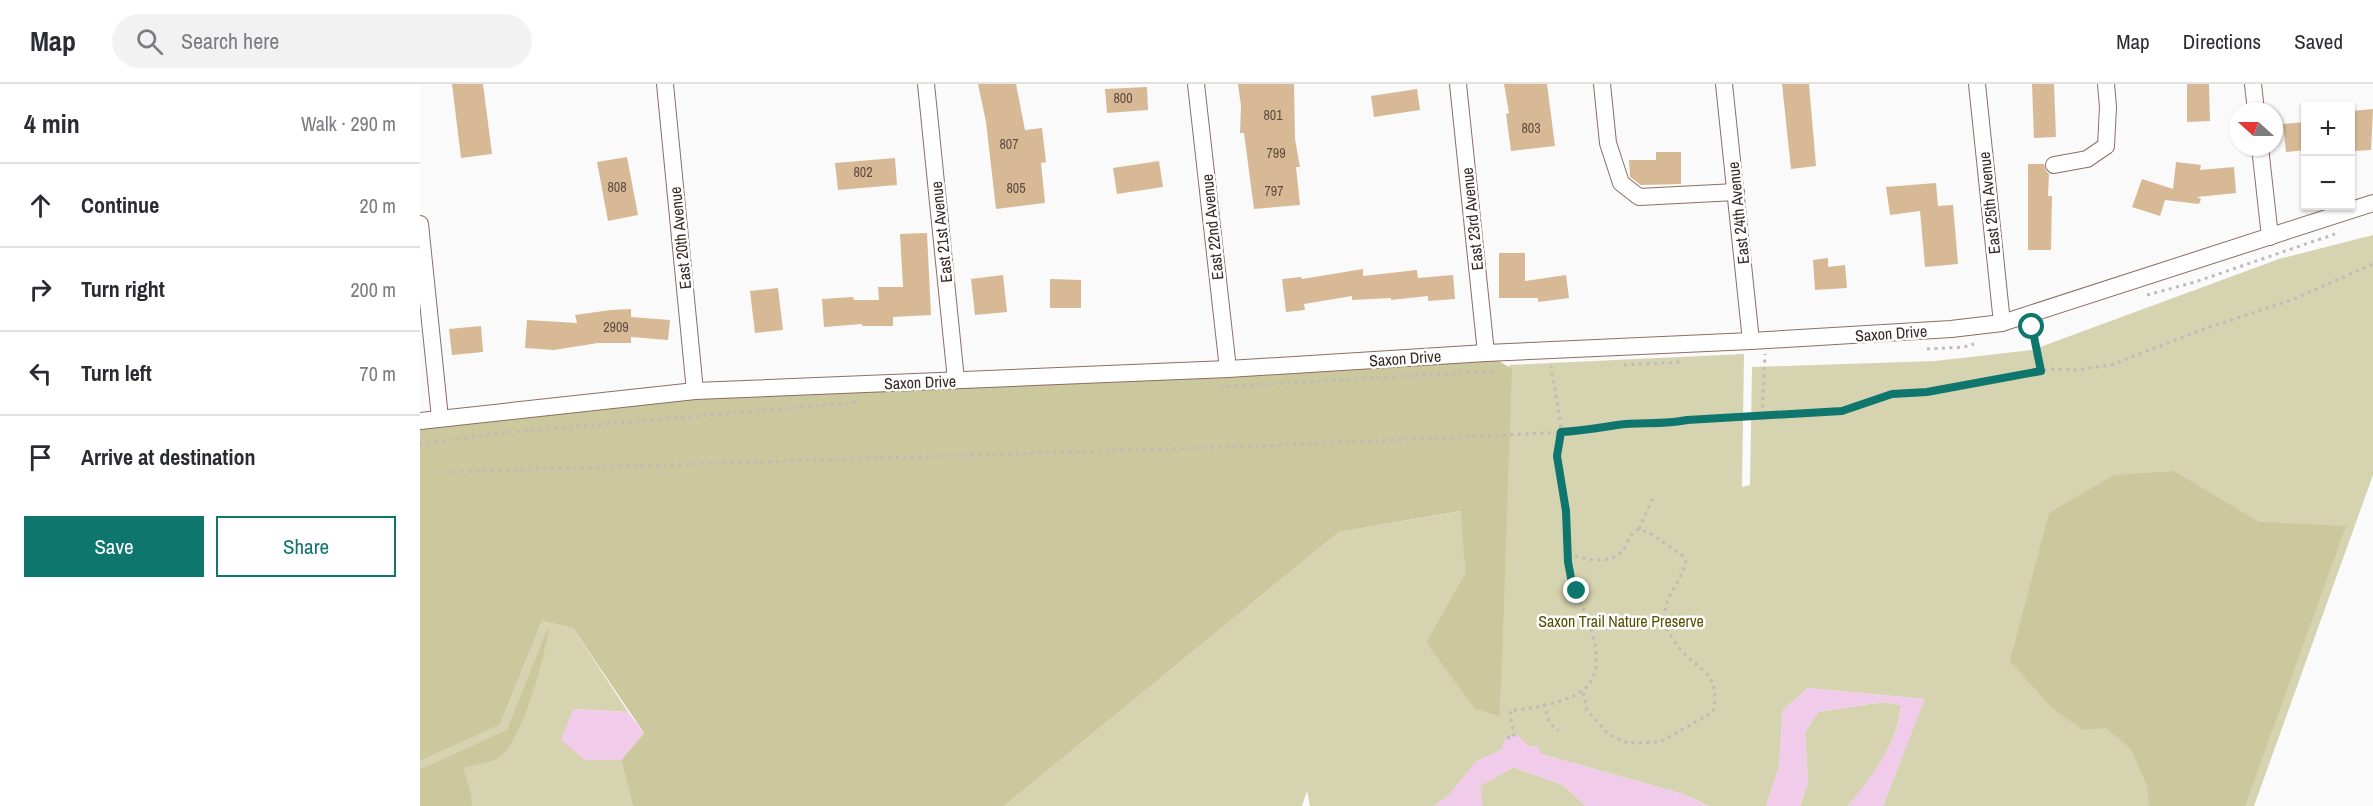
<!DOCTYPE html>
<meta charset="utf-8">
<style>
body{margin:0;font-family:"Archivo Narrow",sans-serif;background:#f2f2f3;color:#2b2b33}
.controls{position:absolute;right:18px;top:18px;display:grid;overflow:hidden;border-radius:0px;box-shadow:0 2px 4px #0004}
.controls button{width:54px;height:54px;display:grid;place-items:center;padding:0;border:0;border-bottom:2px solid #e1e1e2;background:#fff;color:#2b2b33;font:30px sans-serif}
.compass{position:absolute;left:1809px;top:18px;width:54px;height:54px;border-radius:50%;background:#fff;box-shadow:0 2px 4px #0004;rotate:291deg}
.stop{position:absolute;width:18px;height:18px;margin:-14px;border:4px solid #0f766e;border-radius:50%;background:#fff}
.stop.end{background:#0f766e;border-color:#fff;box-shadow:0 2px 6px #0008}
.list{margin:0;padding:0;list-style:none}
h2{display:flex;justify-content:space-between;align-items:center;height:78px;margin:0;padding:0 24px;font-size:26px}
h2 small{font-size:20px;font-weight:400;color:#7c7c81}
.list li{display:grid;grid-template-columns:39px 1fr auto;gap:18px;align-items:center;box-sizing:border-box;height:84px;padding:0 24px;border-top:2px solid #e1e1e2}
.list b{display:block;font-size:22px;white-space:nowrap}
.list em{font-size:20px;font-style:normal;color:#7c7c81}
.actions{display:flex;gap:12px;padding:18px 24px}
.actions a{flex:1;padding:14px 0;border:2px solid #0f766e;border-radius:0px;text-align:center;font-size:21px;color:#0f766e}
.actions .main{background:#0f766e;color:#fff}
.icon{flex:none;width:33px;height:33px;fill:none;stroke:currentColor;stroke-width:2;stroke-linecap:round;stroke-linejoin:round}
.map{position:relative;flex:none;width:1953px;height:722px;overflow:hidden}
header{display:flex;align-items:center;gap:36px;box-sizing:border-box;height:84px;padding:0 30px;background:#fff;border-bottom:2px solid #e1e1e2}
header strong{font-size:28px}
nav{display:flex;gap:33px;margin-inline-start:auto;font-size:21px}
.search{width:420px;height:54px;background:#f2f2f3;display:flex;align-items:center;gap:15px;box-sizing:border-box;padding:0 21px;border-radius:33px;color:#7c7c81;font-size:22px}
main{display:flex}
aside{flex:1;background:#fff}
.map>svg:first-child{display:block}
</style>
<header>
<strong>Map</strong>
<div class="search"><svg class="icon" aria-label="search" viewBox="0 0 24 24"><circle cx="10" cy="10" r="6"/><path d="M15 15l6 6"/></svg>Search here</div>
<nav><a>Map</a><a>Directions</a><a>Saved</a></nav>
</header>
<main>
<aside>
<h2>4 min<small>Walk · 290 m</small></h2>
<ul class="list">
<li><svg class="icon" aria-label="ahead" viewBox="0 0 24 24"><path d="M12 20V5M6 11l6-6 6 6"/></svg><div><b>Continue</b></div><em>20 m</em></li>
<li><svg class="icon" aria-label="right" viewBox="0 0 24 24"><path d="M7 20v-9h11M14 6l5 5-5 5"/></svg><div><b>Turn right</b></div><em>200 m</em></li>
<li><svg class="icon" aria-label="left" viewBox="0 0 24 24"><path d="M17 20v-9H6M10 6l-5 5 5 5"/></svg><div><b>Turn left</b></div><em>70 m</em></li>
<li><svg class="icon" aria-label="arrive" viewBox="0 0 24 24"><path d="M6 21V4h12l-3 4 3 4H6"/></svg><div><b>Arrive at destination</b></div></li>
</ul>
<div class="actions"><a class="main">Save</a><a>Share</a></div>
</aside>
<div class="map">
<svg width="1953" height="722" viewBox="0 0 1953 722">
<rect width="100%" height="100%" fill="#fafafa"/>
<!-- green -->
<g fill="#d6d3b0">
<polygon points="1953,151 1953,391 1834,722 1463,722 1504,615 1388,604 1363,626 1359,683 1346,722 1289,722 1263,710 1121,670 1081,666 1056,678 1029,711 1014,722 890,722 887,707 882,722 584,722 919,448 1042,427 1045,489 1006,558 1080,632 1089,281 1324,270 1322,403 1330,401 1332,283 1515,277 1612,266 1859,175"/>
<polygon points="122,537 153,544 208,628 153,625 165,676 201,676 213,722 0,722 0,677 80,641"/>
<path d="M 1463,618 L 1481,621 C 1478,660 1452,693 1428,722 L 1380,722 L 1388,699 L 1385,648 L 1398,628 Z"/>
<polygon points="1093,683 1143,701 1166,722 1062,722 1060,702"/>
</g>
<!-- forest -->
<g fill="#cbc89d">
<polygon points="1066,269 1092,285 1080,632 1055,625 1006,558 1045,489 1041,427 919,448 584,722 213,722 201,676 224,649 153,544 122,537 80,641 0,677 0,337 275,307"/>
<polygon points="1754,387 1839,438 1926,442 1825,722 1729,722 1727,701 1711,665 1686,644 1663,646 1631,623 1590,577 1629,429 1694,391"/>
<path d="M 127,546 L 129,546 C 122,580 106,646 82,671 C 74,679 53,681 43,684 L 51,710 L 52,722 L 0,722 L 0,684 L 6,683 L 87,646 Z"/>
</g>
<!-- water -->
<g fill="#f0cbea">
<path d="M 1388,604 L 1505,615 L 1463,722 L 1428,722 C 1451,693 1479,659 1481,621 L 1463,618 L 1398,628 L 1385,648 L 1388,699 L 1380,722 L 1346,722 L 1359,683 L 1363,626 Z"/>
<polygon points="153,625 208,628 224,649 201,676 165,676 141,656"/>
<polygon points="1098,651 1108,662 1118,662 1121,670 1263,710 1289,722 1166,722 1143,701 1093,683 1061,702 1062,722 1014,722 1029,711 1056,677 1081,666 1086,653"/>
</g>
<!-- building -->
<g fill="#d7b996">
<polygon points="32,0 63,0 72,70 41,74"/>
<polygon points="558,0 596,0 605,46 622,44 626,78 621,79 625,119 576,125 566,38"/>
<polygon points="818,0 874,0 875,55 880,83 876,83 880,121 834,125 824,49 820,49 821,22"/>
<polygon points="1084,0 1127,0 1135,62 1091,67 1086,30 1089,29"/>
<polygon points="1362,0 1389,0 1396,82 1371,85"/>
<polygon points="1612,0 1634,0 1636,53 1614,54"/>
<polygon points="1767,0 1789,0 1790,37 1767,38"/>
<polygon points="727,3 728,26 687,29 685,5"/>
<polygon points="997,5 1000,26 954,33 951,12"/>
<polygon points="1953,25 1951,66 1935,67 1932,27"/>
<polygon points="1886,38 1886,66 1866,68 1863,40"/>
<polygon points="1236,68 1261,68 1261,100 1221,101 1210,93 1209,76 1236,76"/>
<polygon points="207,73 218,131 188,137 177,78"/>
<polygon points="475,74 477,101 418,106 415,79"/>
<polygon points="739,77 743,103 697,110 693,84"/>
<polygon points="1756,78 1781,81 1780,86 1814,83 1816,109 1777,113 1781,115 1779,120 1745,116 1740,132 1712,123 1722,95 1753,105"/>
<polygon points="1608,80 1624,80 1626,87 1629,90 1628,112 1632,112 1631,166 1608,166"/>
<polygon points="1516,99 1518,122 1533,121 1538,180 1505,183 1500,127 1470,131 1466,103"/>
<polygon points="507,149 511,231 473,233 473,242 442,242 442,240 404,243 402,215 433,213 434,216 459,216 458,203 483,203 480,150"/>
<polygon points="1079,169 1105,169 1105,197 1146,191 1149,214 1118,218 1118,214 1079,214"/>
<polygon points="1408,174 1408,183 1425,181 1427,204 1395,206 1393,176"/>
<polygon points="943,185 943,192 997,186 998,194 1033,191 1035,215 1008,217 1008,212 971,216 971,214 932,216 932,212 884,220 885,226 866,228 862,195 881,193 882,195"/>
<polygon points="583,191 587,228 555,231 551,195"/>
<polygon points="630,195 661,196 661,224 630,224"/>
<polygon points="358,204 363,246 335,249 330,207"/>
<polygon points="211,225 211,233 250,236 248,256 211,253 211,259 178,259 134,266 105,264 107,236 157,239 155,231 191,226"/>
<polygon points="61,242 63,268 32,271 29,245"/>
</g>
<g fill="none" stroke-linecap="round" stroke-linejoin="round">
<defs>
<g id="minor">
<polyline points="245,0 275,307"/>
<polyline points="506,0 536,296"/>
<polyline points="776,0 808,285"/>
<polyline points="1038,0 1066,269"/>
<polyline points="1182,0 1188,59 1201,99 1219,113 1316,108"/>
<polyline points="1304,0 1331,257"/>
<polyline points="1557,0 1582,239"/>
<polyline points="1833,0 1836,27"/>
<polyline points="1840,63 1850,153"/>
<polyline points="1634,81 1667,75 1686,62 1688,23 1686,0"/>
<polyline points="0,140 20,334"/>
<polyline points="0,337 275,307 808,285 1066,269 1331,257 1531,245 1582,239 1953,119"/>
</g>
</defs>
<!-- minor casing -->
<use href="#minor" stroke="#8e6d63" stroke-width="18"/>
<!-- path -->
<g stroke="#bfbbb9" stroke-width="3" stroke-dasharray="3 4.5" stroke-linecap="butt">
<polyline points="1727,211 1775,198 1915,150"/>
<polyline points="1612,244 1621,287"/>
<polyline points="1507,265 1544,263 1554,260"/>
<polyline points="1204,281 1261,278"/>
<polyline points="800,303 1075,287"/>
<polyline points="1342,331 1345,270"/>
<polyline points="0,360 81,349 440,318"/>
<polyline points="26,388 839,362 1172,347 1196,341 1247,341 1267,336 1422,327 1472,310 1507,308 1630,285 1657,286 1691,281 1784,245 1874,215 1953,180"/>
<polyline points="1219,445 1232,415"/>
<path d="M 1148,470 C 1165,475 1194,483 1205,463 C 1209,454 1210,450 1219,445 L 1230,449 L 1263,472 L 1266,477 L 1263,488 L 1248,515 L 1242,538 C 1248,547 1254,558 1261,566 C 1282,589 1301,590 1293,628 L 1240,658 L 1207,659 L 1188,650 L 1167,626 L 1163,607"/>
<polyline points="1124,620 1129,638 1138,647"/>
<path d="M 1087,654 L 1094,653 L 1090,627 C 1113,624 1157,618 1170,599 C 1188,569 1163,526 1152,499 C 1145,481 1148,455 1146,436 C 1145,415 1137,393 1137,372 C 1137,363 1142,354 1141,345 C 1139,324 1134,303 1131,282"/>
</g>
<!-- minor -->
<use href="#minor" stroke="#fff" stroke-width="16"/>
</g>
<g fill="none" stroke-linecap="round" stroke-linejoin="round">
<!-- route -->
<path stroke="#0f766e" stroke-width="8" d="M 1157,507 L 1152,499 L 1148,478 L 1146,427 L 1137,372 L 1141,348 C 1161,347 1177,344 1197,341 C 1221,338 1244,341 1267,336 L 1422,327 L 1472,310 L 1507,308 L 1621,287 L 1612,243"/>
</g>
<g text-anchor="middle" stroke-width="5" stroke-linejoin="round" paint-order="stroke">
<!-- number labels -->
<g font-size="14" fill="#604e41">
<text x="703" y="19">800</text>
<text x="853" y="36">801</text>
<text x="1111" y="49">803</text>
<text x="589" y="65">807</text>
<text x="856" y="74">799</text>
<text x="443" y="93">802</text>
<text x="197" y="108">808</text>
<text x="596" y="109">805</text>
<text x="854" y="112">797</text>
<text x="196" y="248">2909</text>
</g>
<!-- street labels -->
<g font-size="16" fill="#382a25" stroke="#fff">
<text transform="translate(1569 119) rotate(-96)" y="6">East 25th Avenue</text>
<text transform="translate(1318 129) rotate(-96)" y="6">East 24th Avenue</text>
<text transform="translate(1052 135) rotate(-96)" y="6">East 23rd Avenue</text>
<text transform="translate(792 143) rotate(-96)" y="6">East 22nd Avenue</text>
<text transform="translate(521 148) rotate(-96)" y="6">East 21st Avenue</text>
<text transform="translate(260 154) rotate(-96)" y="6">East 20th Avenue</text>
<text transform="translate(1471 249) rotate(-4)" y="6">Saxon Drive</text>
<text transform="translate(985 274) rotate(-4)" y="6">Saxon Drive</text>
<text transform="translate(500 298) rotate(-2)" y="6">Saxon Drive</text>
</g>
<!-- park labels -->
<g font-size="16" fill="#554f01" stroke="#fff">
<text x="1201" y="543">Saxon Trail Nature Preserve</text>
</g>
</g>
</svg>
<div class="controls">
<button>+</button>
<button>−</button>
</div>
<svg class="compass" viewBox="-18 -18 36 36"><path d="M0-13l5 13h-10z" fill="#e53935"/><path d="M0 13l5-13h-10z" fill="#7c7c81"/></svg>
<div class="stop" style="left:1612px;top:243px"></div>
<div class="stop end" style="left:1157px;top:507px"></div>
</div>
</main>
